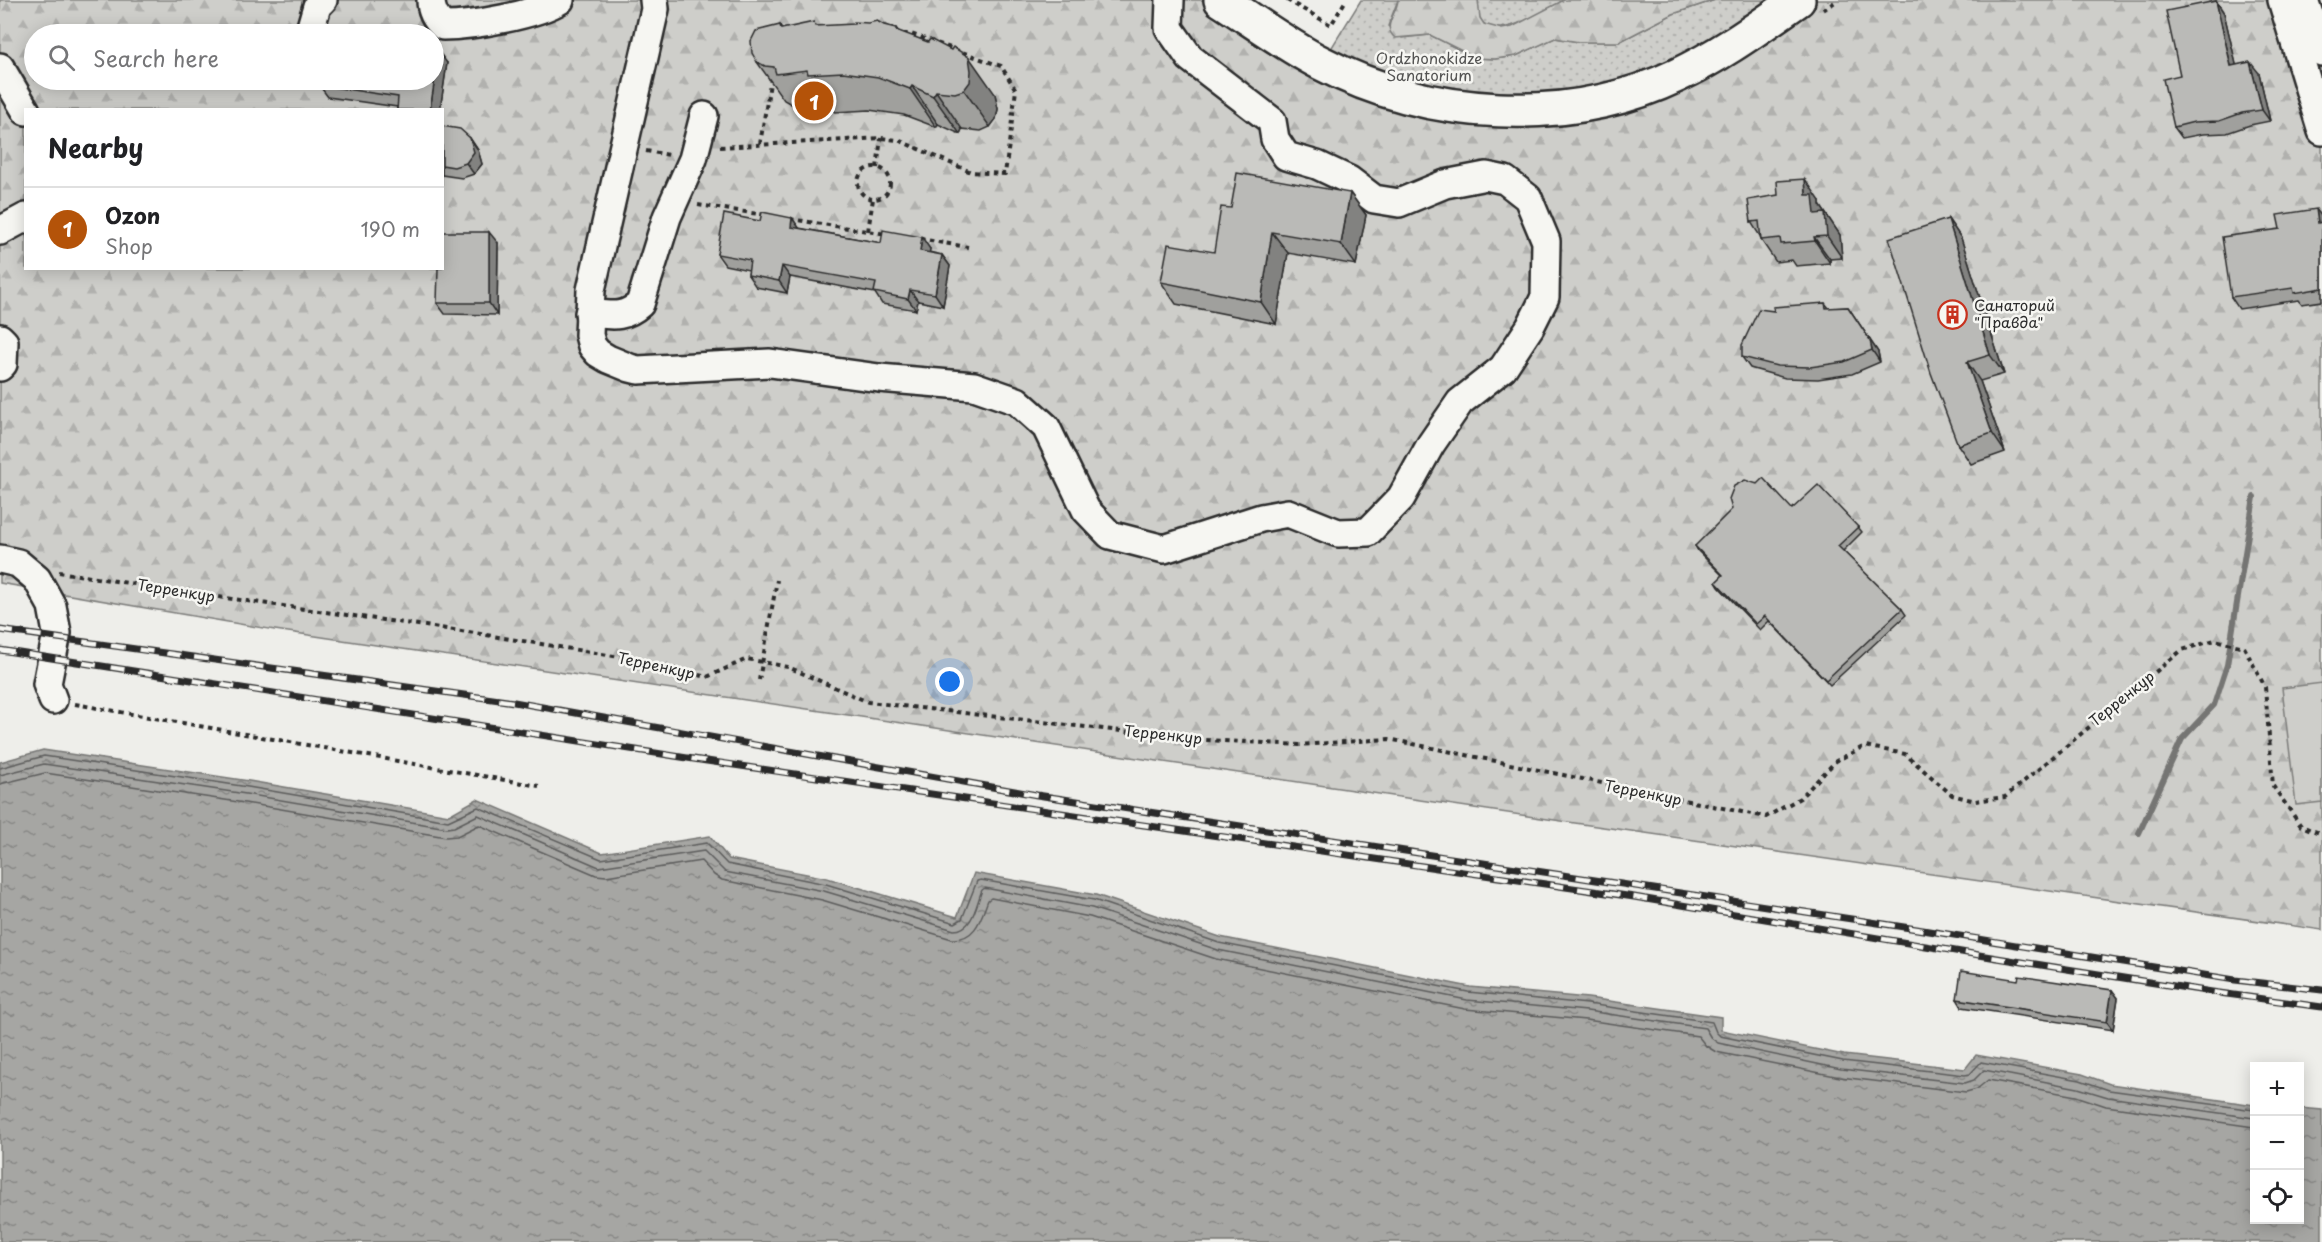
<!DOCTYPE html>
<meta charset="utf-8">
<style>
body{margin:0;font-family:"Playpen Sans",sans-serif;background:#f6f6f6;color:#202124}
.controls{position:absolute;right:18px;bottom:18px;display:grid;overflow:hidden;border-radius:0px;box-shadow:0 3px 15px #0003}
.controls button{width:54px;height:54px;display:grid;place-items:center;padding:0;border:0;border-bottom:2px solid #e0e0e0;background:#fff;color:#202124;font:30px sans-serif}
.you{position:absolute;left:950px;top:682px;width:21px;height:21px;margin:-15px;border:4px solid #fff;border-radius:50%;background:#1a73e8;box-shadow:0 0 0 9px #1a73e833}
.badge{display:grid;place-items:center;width:39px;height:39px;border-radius:50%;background:#b45309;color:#fff;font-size:20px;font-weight:700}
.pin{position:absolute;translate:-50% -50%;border:3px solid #fff;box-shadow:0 2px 6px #0006}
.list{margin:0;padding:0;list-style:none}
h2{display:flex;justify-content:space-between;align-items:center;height:78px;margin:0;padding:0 24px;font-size:26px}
h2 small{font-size:20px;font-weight:400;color:#757577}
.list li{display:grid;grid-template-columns:39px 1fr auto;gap:18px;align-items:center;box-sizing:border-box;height:84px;padding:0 24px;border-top:2px solid #e0e0e0}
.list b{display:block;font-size:22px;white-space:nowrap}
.list p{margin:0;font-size:20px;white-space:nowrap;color:#757577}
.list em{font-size:20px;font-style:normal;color:#757577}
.icon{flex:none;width:33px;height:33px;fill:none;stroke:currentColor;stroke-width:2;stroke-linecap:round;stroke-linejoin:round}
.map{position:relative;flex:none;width:2322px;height:1242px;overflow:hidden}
.search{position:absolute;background:#fff;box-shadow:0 3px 15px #0003;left:24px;top:24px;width:420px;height:66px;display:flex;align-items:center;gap:15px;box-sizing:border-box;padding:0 21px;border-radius:33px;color:#757577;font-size:22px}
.panel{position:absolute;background:#fff;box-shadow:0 3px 15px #0003;left:24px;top:108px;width:420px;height:162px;border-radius:0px}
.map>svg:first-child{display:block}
</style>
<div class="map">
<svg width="2322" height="1242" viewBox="0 0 2322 1242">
<defs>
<pattern id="green-dots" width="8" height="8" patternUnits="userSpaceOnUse" patternTransform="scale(1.5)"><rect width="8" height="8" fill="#cececa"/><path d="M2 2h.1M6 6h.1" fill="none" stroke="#b1b1ae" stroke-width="1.8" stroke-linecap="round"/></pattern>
<pattern id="forest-firs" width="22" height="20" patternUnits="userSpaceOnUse" patternTransform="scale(1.5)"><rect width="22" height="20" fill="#cececa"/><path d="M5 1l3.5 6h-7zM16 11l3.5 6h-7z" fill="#b1b1ae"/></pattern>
<pattern id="water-ripples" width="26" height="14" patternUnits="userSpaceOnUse" patternTransform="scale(1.5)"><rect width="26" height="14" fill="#a6a6a3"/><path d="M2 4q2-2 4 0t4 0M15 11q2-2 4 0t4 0" fill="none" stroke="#878785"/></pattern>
</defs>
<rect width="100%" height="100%" fill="#eeeeea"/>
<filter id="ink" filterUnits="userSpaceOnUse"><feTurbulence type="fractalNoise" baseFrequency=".0167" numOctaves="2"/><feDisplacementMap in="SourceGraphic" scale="12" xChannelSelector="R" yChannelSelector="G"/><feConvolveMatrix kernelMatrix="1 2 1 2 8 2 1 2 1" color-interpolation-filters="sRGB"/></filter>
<g filter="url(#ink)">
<!-- green -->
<g fill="url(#green-dots)" stroke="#7c7c7a" stroke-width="1.5">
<polygon points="1361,0 1398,0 1388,26 1402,38 1430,35 1476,58 1495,59 1516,56 1555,38 1579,42 1619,42 1673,14 1715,0 1785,0 1640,81 1488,105 1324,60"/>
<path d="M 1478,0 L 1564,0 C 1542,12 1474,57 1478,0 Z"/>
</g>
<!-- forest -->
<g fill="url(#forest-firs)" stroke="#7c7c7a" stroke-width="1.5" fill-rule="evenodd">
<path d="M 0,0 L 1217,0 L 1309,53 L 1488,105 L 1640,81 L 1785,0 L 2317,0 L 2322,26 L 2322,930 L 1575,823 L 275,630 L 0,583 ZM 34,34 L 434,34 L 434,80 L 34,80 ZM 26,110 L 442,110 L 442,268 L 26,268 Z"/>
<path d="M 1398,0 L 1478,0 L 1480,18 L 1484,24 L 1502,29 L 1512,27 L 1564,0 L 1715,0 L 1673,14 L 1619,42 L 1579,42 L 1555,38 L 1516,56 L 1495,59 L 1476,58 L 1430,35 L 1395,38 C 1381,26 1397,14 1398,0 Z"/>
</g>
<!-- pitch -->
<polygon fill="#cececa" stroke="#7c7c7a" stroke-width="1.5" points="2322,683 2322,802 2296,805 2282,688"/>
<!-- water -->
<polygon fill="url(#water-ripples)" stroke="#757573" stroke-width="1.5" points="43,750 249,781 449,815 477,799 602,853 710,836 729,859 827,878 957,917 974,873 1096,895 1220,937 1470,987 1588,998 1721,1017 1721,1030 1844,1055 1965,1069 1976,1055 2082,1074 2110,1084 2254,1105 2254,1220 2300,1220 2300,1108 2322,1110 2322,1242 0,1242 0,762"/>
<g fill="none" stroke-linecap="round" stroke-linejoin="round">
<!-- shore -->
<g stroke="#5c5c5b" stroke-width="1.5">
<polyline points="0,768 44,756 248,787 448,821 478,807 601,859 707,843 727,864 826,884 955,923 962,919 977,881 981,880 1094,900 1219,943 1468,992 1588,1004 1712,1022 1716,1032 1720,1036 1843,1061 1965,1075 1970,1074 1981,1062 2080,1080 2109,1090 2254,1110"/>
<path d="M 0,775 L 44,764 L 246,794 L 447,828 L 454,827 L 478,815 L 599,867 L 704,851 L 725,872 L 824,891 L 954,930 C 973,930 976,905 982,890 L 985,888 L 1092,908 L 1218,950 L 1467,1000 L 1587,1011 L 1705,1028 L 1711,1038 L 1718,1043 L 1841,1069 L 1965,1083 L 1974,1080 L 1984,1070 L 2078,1088 L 2108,1097 L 2254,1118"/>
<path d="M 0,784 L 45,773 L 245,803 L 446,837 L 457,836 L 479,825 L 596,875 L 606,876 L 701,861 L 714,875 L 722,880 L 822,900 L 952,939 C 976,940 981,918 988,900 L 991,898 L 1090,917 L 1216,959 L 1465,1009 L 1586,1020 L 1698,1036 L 1706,1046 L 1716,1052 L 1840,1077 L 1966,1092 L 1977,1089 L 1988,1080 L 2076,1096 L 2106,1106 L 2254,1127"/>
</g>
<!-- stream -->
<polyline stroke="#757573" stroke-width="6" points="2139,833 2182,739 2214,705 2227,665 2254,497"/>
<defs>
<g id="minor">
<path d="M 431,0 C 431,11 435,18 443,26 C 472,26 536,15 560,0"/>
<polyline points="654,0 655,9 591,290 589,335 592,346 598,353 608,359 630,368 638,370 770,363 879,378 974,386 1017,401 1046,427 1086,510 1110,535 1164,549 1261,518 1288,513 1338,533 1368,532 1401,498 1431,444 1460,402 1503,368 1530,327 1545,297 1546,241 1528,198 1505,180 1486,176 1445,184 1399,203 1374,199 1349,180 1317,165 1286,156 1275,139 1272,121 1190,58 1169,28 1170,0"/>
<polyline points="2282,0 2322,131"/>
<polyline points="2304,0 2322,52"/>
<polyline points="309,34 317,6 323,0"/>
<polyline points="0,67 26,111"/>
<polyline points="0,231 26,217"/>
<path d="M 589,313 C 611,315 623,319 640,304 L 667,217 L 693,159 L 704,116"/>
<polyline points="0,338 4,342 3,364 0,367"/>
<polyline points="0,559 18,563 37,579 52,606 57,633 47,684 53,700"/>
</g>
<path id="major" d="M 1221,0 C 1254,21 1286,45 1321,63 C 1428,119 1568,128 1678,75 C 1721,55 1759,27 1798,0"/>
</defs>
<!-- minor casing -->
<use href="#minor" stroke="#2b2b2b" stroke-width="32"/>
<!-- major casing -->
<use href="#major" stroke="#2b2b2b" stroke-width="38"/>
<!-- path -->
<g stroke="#2b2b2b" stroke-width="4" stroke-dasharray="4.5 4.5" stroke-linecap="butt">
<polyline points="1287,0 1331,25 1346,0"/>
<polyline points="1823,10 1838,0"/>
<polyline points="760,144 771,77"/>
<polyline points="720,147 881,138 898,140 971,172 1005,174 1016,90 1001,66 911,34 903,34"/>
<polyline points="646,151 669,155"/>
<circle cx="874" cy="183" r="16"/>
<polyline points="877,168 881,138"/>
<polyline points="698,205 765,215"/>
<polyline points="790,219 886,234"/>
<polyline points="868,231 873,199"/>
<polyline points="920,239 968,247"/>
<polyline points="59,572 197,594 468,632 620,657 707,677 747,659 788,667 868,702 1190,739 1299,745 1389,739 1766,817 1800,798 1836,761 1865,746 1905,754 1952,795 1975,801 2005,797 2182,650 2215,640 2244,647 2265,687 2273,786 2301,826 2322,834"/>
<polyline points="759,680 777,580"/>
<polyline points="75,704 539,786"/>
</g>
<!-- minor -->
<use href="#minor" stroke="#f6f6f2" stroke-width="27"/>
<!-- major -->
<use href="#major" stroke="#f6f6f2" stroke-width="33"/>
<defs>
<g id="rail">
<polyline points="0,630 514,702 1037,795 1904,927 2235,980 2322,990"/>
<polyline points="0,650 700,760 1634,897 1991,957 2212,992 2322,1007"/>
</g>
</defs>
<!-- rail casing -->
<use href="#rail" stroke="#2b2b2b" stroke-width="7"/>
<!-- rail -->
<use href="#rail" stroke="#f6f6f2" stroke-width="4.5" stroke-dasharray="14" stroke-linecap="butt"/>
</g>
<!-- wall -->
<g fill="#a0a09d" stroke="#2b2b2b" stroke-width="1.5">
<polygon points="2216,1 2224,13 2236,65 2259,73 2270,121 2250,125 2227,133 2203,134 2182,138 2174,127 2180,75"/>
<polygon points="780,25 782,29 817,26 884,25 896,28 899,32 995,94 998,109 996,119 990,127 981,131 962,129 960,134 938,124 936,127 904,115 869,110 835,112 832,108 803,112 798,105 791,104 784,100 757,62"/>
<polygon points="447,63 440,110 397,110 397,107 328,97 319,85"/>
<polygon points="442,126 470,138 478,150 482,164 474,174 462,178 442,175"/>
<polygon points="1350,193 1366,215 1356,265 1288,253 1276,324 1176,304 1161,282 1214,252 1231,208"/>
<polygon points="1820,201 1820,205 1840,235 1842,258 1830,259 1830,263 1796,266 1792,260 1776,262 1761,240 1760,236 1751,222"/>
<polygon points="2322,217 2322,301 2302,304 2299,300 2239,309 2231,297 2280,229"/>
<polygon points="792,218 799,228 881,243 930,249 929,252 942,255 950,266 943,306 918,301 916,310 882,304 875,293 790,277 787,293 756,287 748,275 749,270 725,265 717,254 760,221"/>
<polygon points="1948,219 1961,238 2004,374 1980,381 2005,452 1971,464 1958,445"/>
<polygon points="498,243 497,315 445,314 437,303"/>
<polygon points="1825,303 1829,308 1848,307 1878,352 1880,362 1852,374 1818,379 1785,378 1750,368 1742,357 1774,311"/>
<polygon points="1792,509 1858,527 1862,532 1843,551 1902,609 1906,615 1830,685 1769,621 1760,630 1719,587 1716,582 1723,576 1698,551 1695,546"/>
<polygon points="2112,990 2118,998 2113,1030 1962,1007 1957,999"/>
</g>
<!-- shaded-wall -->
<g fill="#828280" stroke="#2b2b2b" stroke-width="1.5">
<polygon points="2216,1 2224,13 2239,77 2231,66"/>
<polygon points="439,52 447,63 440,110 430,110"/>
<polygon points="969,57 995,94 998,109 996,119 990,127 964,90"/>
<polygon points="2250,62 2259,73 2270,121 2262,110"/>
<polygon points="912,86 938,124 936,127 910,89"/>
<polygon points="936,91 962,129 960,134 933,96"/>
<polygon points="470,138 478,150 482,164 474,174 466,163"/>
<polygon points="1805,179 1820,201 1820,205 1840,235 1842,258 1827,236 1815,214 1806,195"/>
<polygon points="1350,193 1366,215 1356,265 1341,244"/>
<polygon points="2316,209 2322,217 2322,228 2318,223"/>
<polygon points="792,218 800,229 791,227"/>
<polygon points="1948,219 1961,238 2004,374 1990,355"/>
<polygon points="489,232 498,243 497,315 489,303"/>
<polygon points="1272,232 1288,253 1276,324 1261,302"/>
<polygon points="922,237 930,249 928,262 920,251"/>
<polygon points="1814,237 1830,259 1830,263 1815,241"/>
<polygon points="942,255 950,266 943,306 935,294"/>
<polygon points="782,266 790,277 787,293 779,281"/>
<polygon points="910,290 918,301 916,310 908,299"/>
<polygon points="1848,307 1878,352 1880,362 1872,350"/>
<polygon points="1967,362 1980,381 2005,452 1992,433"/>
<polygon points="2112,990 2118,998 2113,1030 2107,1022"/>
</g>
<!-- building -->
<g fill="#babab7" stroke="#2b2b2b" stroke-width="1.5">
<polygon points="2216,1 2231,66 2250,62 2262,110 2242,113 2219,121 2194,122 2174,127 2163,79 2180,75 2166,11"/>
<polygon points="877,21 884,25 896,28 896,30 928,42 930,39 951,50 953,47 969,57 971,71 970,82 964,90 955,93 936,91 933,96 912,86 910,89 878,77 843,72 808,74 807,70 776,74 774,67 765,66 757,62 752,53 751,41 756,31 780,25 781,29 814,22 815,26 854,24 854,22 868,23"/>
<polygon points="434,51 439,52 430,110 397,110 398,97 319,85 320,80 434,80"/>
<polygon points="442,126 460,129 470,138 474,152 466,163 454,167 442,165"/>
<polygon points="1237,173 1350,193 1341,244 1272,232 1261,302 1161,282 1168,244 1214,252 1221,207 1231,208"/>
<polygon points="1805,179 1806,195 1813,195 1815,214 1825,213 1827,236 1814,237 1815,241 1781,244 1780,238 1761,240 1759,221 1751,222 1748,200 1778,195 1777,181"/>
<polygon points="2316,209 2318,223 2322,222 2322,288 2294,293 2293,288 2231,297 2222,237 2280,229 2277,215"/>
<polygon points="762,212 792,218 791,227 881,243 883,230 922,237 920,251 942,255 935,294 910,290 908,299 874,292 876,283 782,266 779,281 748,275 750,260 717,254 724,214 760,221"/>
<polygon points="1948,219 1990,355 1967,362 1992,433 1958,445 1931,373 1889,238"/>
<polygon points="442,232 489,232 489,303 437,303 438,268 442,268"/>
<polygon points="1825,303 1826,308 1848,307 1870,340 1872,350 1844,362 1810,367 1777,366 1742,357 1742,345 1759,309 1774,311 1773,307"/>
<polygon points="1763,478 1792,509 1818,485 1858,527 1838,546 1902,609 1826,680 1765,616 1756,624 1716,582 1723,575 1695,546 1732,509 1729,499 1734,486 1745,480 1757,484"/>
<polygon points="1961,971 2018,980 2019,976 2112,990 2107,1022 1957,999"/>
</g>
</g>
<!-- icons -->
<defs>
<symbol id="building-ring" viewBox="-11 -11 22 22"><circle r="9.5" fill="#f6f6f2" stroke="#c8321e" stroke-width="1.5"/><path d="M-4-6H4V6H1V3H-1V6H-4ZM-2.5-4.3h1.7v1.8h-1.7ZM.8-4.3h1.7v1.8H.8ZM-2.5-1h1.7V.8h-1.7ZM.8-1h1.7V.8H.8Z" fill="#c8321e"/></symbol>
</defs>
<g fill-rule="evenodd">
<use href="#building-ring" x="1936" y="298" width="33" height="33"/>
</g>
<g text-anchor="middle" stroke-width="5" stroke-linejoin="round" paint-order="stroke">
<!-- park labels -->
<g font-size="15" fill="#545453" stroke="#f6f6f2">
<text x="1429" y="64">Ordzhonokidze<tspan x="1429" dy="17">Sanatorium</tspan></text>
</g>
<!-- poi labels -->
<g font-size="15" fill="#2b2b2b" stroke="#f6f6f2" text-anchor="start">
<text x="1974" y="311">Санаторий<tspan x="1974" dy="17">"Правда"</tspan></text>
</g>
<!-- street labels -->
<g font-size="15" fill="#2b2b2b" stroke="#f6f6f2">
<text transform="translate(176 591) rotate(9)" y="5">Терренкур</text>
<text transform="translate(656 666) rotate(12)" y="5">Терренкур</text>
<text transform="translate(2122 699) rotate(-39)" y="5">Терренкур</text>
<text transform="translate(1163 735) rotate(6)" y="5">Терренкур</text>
<text transform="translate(1643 793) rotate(11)" y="5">Терренкур</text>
</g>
</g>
</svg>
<div class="controls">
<button>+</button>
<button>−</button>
<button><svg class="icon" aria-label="locate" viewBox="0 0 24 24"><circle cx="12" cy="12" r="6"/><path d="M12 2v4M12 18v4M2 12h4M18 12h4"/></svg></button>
</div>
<div class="you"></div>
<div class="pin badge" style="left:814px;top:101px">1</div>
<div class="search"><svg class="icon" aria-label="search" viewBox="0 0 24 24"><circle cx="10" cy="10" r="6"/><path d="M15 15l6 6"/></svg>Search here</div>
<section class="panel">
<h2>Nearby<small></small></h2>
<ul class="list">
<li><span class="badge">1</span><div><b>Ozon</b><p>Shop</p></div><em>190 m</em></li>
</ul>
</section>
</div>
